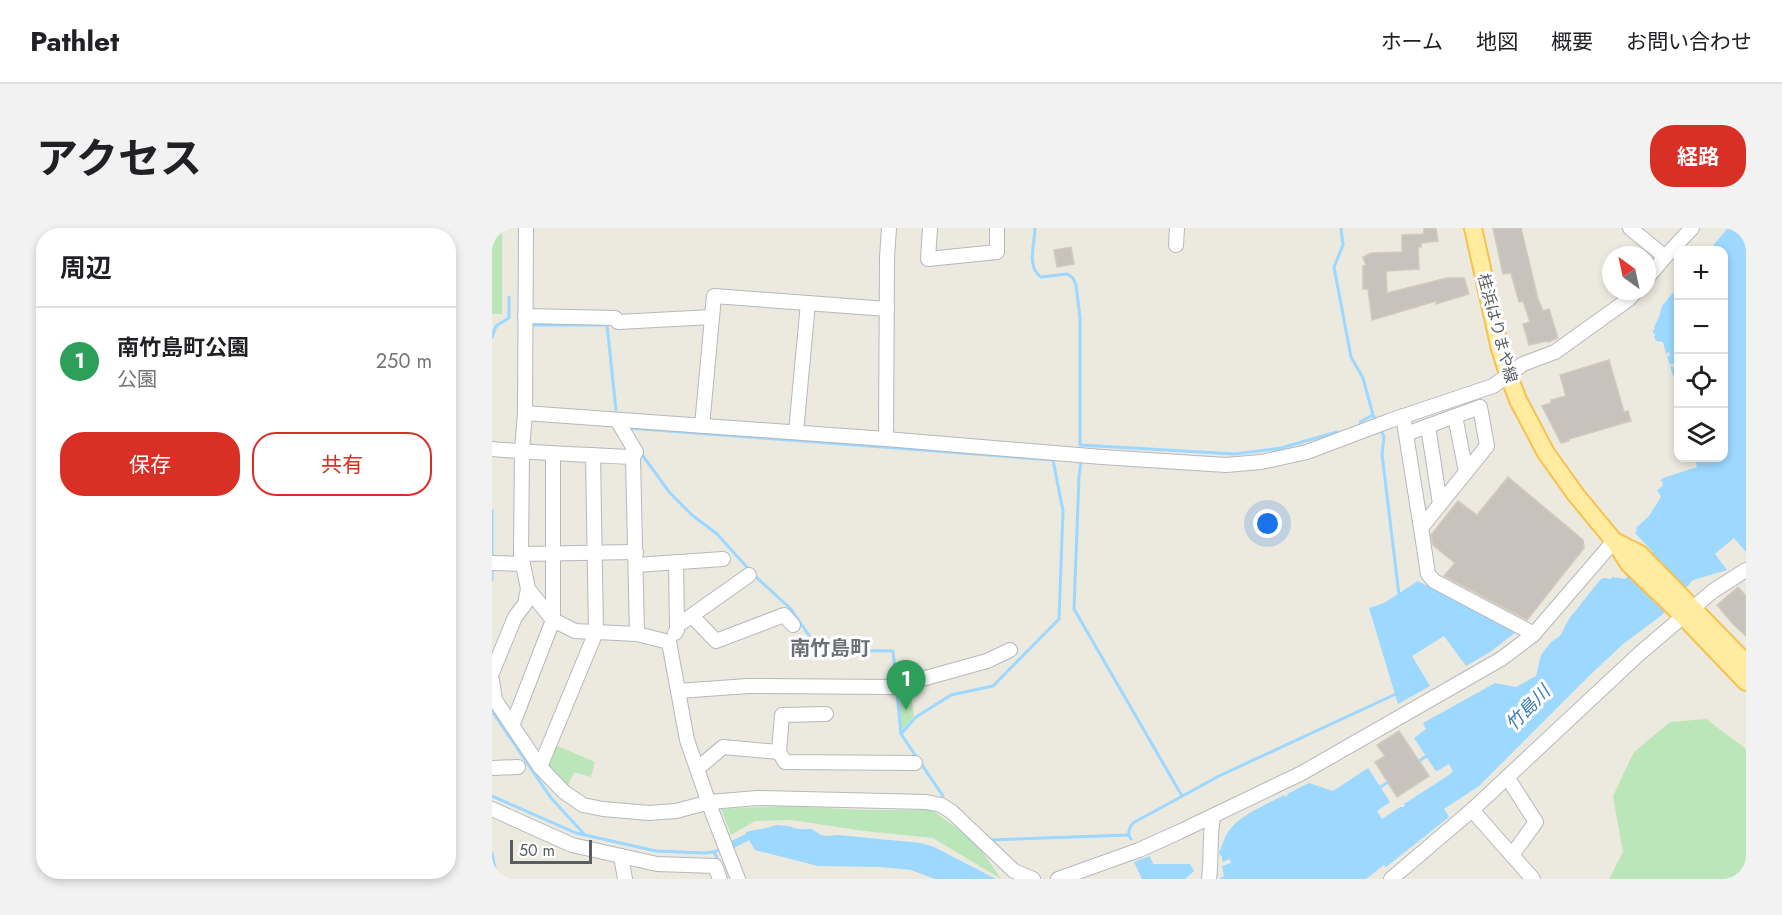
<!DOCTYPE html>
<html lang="ja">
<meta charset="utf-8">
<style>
body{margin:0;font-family:Jost,"Noto Sans JP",sans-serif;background:#f2f2f2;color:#202124}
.controls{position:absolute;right:18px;top:18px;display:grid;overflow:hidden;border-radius:12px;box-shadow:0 3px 9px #0003}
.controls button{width:54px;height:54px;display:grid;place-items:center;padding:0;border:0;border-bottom:2px solid #e0e0e0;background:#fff;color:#202124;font:30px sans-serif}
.compass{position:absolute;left:1110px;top:18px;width:54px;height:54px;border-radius:50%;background:#fff;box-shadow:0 3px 9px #0003;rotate:327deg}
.scale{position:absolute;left:18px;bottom:15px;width:82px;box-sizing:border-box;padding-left:6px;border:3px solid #585d61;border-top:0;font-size:16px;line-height:21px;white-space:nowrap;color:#585d61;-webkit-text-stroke:4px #fff;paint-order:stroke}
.you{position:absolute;left:776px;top:296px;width:21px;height:21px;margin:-15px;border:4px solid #fff;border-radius:50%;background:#1a73e8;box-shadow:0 0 0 9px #1a73e833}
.badge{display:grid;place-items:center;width:39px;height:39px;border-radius:50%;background:#d93025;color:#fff;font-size:20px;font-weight:700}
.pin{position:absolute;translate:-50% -50px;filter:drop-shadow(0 2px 3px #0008)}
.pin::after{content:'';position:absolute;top:32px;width:21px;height:18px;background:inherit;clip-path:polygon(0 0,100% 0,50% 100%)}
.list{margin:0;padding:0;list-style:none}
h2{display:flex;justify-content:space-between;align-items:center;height:78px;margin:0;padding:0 24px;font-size:26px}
h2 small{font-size:20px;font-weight:400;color:#757577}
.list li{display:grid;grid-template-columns:39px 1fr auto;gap:18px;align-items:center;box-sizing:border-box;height:108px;padding:0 24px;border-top:2px solid #e0e0e0}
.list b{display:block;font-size:22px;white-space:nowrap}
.list p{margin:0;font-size:20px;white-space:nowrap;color:#757577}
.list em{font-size:20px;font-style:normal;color:#757577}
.actions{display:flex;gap:12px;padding:18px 24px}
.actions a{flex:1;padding:14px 0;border:2px solid #d93025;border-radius:24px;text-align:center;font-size:21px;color:#d93025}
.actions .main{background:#d93025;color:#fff}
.icon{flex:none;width:33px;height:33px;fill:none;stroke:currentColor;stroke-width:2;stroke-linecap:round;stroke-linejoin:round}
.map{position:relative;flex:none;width:1254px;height:651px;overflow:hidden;border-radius:24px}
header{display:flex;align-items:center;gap:36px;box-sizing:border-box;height:84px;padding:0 30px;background:#fff;border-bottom:2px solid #e0e0e0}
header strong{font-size:28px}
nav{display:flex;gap:33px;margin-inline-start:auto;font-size:21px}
.intro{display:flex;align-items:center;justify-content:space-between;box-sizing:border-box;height:144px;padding:0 36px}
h1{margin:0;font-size:42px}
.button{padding:15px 27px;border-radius:24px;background:#d93025;color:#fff;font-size:21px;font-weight:700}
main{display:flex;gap:36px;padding:0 36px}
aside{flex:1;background:#fff;border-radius:24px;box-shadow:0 3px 9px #0003}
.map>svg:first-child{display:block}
</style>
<header>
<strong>Pathlet</strong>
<nav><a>ホーム</a><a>地図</a><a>概要</a><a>お問い合わせ</a></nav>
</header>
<div class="intro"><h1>アクセス</h1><a class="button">経路</a></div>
<main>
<aside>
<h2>周辺<small></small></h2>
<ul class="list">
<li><span class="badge" style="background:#2e9e5b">1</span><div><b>南竹島町公園</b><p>公園</p></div><em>250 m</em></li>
</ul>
<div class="actions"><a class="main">保存</a><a>共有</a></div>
</aside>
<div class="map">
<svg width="1254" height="651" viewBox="0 0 1254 651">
<rect width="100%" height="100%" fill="#ece9df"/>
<!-- green -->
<g fill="#bbe6ba">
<rect x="0" y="0" width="10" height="86"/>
<polygon points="418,461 422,488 410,503 405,464"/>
<polygon points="1214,491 1254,521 1254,651 1117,651 1131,624 1121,568 1142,524 1178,494"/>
<polygon points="63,517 103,534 99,549 82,544 75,560 54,539"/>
<polygon points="295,578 372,582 440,582 484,614 509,651 441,610 372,603 300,592 263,593 239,607 229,581"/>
</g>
<!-- water -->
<g fill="#9cd8ff">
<path d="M 1236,0 L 1254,0 L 1254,324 L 1242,310 L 1223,326 L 1235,342 L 1201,352 L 1170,387 L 1131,416 L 1097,448 L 987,558 L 952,581 L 957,589 L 894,639 L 892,637 L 874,651 L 727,651 L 732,648 L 730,638 L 739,635 L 738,631 L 730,634 L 730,629 L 727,625 C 730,619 732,610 736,604 C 748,586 774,577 792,567 L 793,569 L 796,567 L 795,566 L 817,555 L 841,563 L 876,540 L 898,574 L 885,583 L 890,591 L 908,579 L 911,579 L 913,578 L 912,576 L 957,547 L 961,543 L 957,536 L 945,543 L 943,542 L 922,510 L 934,501 L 931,495 L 1003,455 L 1024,459 L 1044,448 L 1049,427 L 1059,414 L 1068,408 L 1077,391 L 1108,352 L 1111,350 L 1119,351 L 1120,349 L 1133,351 L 1161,324 L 1143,305 L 1145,303 L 1144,300 L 1157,288 L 1169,269 L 1165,262 L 1171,258 L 1170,253 L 1168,253 L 1171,250 L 1205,239 L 1202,230 L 1232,230 L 1232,22 L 1217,22 Z"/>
<polygon points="1186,59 1186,157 1184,159 1182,150 1185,150 1183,146 1181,148 1178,138 1182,139 1181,135 1178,137 1175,128 1178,128 1177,124 1174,126 1171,114 1164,113 1162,108 1164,106 1162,106 1160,102 1163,102 1162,99 1167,89 1170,78"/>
<polygon points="926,353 1024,404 998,424 974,438 952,408 920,428 938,458 906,476 877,380 892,375"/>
<path d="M 284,597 L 296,598 L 306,601 L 320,601 L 329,607 L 335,608 L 346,607 L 429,615 L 442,619 L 504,651 L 443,651 L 419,642 L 388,639 L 326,638 L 263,622 L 257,612 L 242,620 L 239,613 L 254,606 L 254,604 C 264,601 275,601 284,597 Z"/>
<polygon points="658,628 661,636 698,636 702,643 693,651 650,651 642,634"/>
</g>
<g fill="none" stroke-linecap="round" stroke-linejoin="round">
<!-- stream -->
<g stroke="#9cd8ff" stroke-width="3">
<path d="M 543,0 C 543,15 534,39 549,49 L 575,46 L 581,50 L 584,57 L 588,90 L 588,217 L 743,226 L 789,220 L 845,204"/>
<polyline points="849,0 851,17 842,39 859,129 871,150 881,187 884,193"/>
<polyline points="40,97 115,97 124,182"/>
<polyline points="0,109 4,98 17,90 17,69"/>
<polyline points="868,194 881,187"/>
<polyline points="136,200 561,232 571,283 567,391 501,458 459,467 424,489 409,506"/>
<polyline points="889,202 892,209 890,226 907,367"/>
<polyline points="148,224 178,265 200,287 225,306 263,348 299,381 327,422 401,423 404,452"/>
<polyline points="589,234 587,248 582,381 690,568"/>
<polyline points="0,282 0,331"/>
<polyline points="0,352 0,338"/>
<polyline points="405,464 409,506 451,568"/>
<polyline points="0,483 59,570 92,606"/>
<polyline points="924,535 936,527"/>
<polyline points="887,560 899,552"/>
<polyline points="0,568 84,605 164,623 212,625 222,624 231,620"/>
<path d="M 639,611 C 635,607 637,599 641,595 L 727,548 L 906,465"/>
<polyline points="497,612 636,607"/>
<polyline points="222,624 228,636"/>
<polyline points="0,625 5,651"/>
</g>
</g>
<!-- building -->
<g fill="#c7c3bc" stroke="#d1cabd" stroke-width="1.5">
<polygon points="932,0 944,0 946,13 929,15 929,19 926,19 927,41 894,43 895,65 955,50 972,50 977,66 944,76 944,73 880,92 876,61 871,61 871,38 874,37 871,29 879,25 910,24 910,7 932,6"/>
<polygon points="1001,0 1029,0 1046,71 1051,83 1057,81 1066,110 1056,114 1055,113 1037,117 1031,96 1038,94 1031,73 1027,74 1019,45 1011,46"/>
<polygon points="579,19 582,36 565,39 562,22"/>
<polygon points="1117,132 1132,184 1136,183 1139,193 1077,211 1077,213 1069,215 1050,178 1059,175 1059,172 1074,168 1068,147"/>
<polygon points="1016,249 1091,312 1092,320 1035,392 952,348 963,335 941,317 939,307 966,273 985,287"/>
<polygon points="1246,359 1254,368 1254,408 1241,396 1225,377"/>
<polygon points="907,503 937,548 905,569 883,534 893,528 885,517"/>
</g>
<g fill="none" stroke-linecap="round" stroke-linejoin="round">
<defs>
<g id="minor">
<polyline points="438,0 436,31 505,24 505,0"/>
<polyline points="1138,0 1173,29 1155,50"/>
<polyline points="684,17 685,0"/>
<polyline points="1173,29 1200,0"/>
<polyline points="33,88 123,90 126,94 220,89"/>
<polyline points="33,185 394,211 610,229 734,237 769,234 815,224 897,193 1001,158 1031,136 1063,124 1137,71 1144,63"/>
<polyline points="911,188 929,300 995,218 988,179 914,206"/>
<polyline points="963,188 974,244"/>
<polyline points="125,192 144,224 141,229"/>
<polyline points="210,198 222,68 395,81"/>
<polyline points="936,198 948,276"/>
<polyline points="304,204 316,75"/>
<polyline points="394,211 395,30 397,0"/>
<path d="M 0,221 C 47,225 94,227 141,229 L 145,406"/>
<polyline points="929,300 936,346 942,353 1042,406"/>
<polyline points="29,326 144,324"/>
<polyline points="0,335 30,336"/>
<polyline points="144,337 231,331"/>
<polyline points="36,361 61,392 83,403 145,406 177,414 195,512 220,584 246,651"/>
<polyline points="200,388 224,413 292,387 301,397"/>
<polyline points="185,398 257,347"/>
<polyline points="183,405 185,402 184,334"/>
<polyline points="0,445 23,389 33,376 36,361 29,326 30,222 33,185 34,0"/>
<polyline points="0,452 3,472 48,539 72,564 91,577 111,581 157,585 184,583 218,574 265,570 434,574 449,577 460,584 522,643 541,651"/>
<polyline points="186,463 256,458 401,459 495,433 518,422"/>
<polyline points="20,498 61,392 61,226"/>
<polyline points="287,524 290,487 334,486"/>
<polyline points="48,539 104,404 101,227"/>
<polyline points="0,540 26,539"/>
<polyline points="206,540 231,519 287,524 293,534 423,535"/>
<polyline points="1015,549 1044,594 1020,627"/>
<polyline points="0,581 80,617 165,636 223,638 228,651"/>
<polyline points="980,582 1041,651"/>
<polyline points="129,628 133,651"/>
<polyline points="566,651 647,622 687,604 810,545 1009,431 1041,407 1122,313"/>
<path d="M 717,651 C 720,630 717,610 721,589"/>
<polyline points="899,651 980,582 1147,426 1221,363 1254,342"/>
</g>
<g id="major">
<polyline points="981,0 1008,121 1016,146 1026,172 1054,225 1084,267 1122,313 1137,336 1192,389 1254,454"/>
<polyline points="1124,314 1148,326 1254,435"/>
</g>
</defs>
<!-- minor casing -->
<use href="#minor" stroke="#b5b8bd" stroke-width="16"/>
<!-- major casing -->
<use href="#major" stroke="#f8c14d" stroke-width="20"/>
<!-- minor -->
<use href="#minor" stroke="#fff" stroke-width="14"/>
<!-- major -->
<use href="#major" stroke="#ffeca1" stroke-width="16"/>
</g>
<g text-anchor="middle" stroke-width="6" stroke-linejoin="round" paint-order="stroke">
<!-- street labels -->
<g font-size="16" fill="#585d61" stroke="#fff">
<text transform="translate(1006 100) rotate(75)" y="6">桂浜はりまや線</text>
</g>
<!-- water labels -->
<g font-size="18" font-style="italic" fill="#3679b5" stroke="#fff">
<text transform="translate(1036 480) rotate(-46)" y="6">竹島川</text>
</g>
<!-- quarter labels -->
<g font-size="20" font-weight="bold" fill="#696f73" stroke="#fff">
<text x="338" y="427">南竹島町</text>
</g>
</g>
</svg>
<div class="controls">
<button>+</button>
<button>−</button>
<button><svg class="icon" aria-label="locate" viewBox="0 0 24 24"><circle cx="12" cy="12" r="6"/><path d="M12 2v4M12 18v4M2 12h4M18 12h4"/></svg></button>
<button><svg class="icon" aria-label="layers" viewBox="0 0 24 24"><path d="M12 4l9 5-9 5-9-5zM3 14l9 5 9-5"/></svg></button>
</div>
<svg class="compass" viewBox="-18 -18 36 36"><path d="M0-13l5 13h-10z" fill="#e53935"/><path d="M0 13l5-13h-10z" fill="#757577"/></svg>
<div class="scale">50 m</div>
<div class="you"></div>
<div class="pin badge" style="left:414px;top:482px;background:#2e9e5b">1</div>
</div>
</main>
